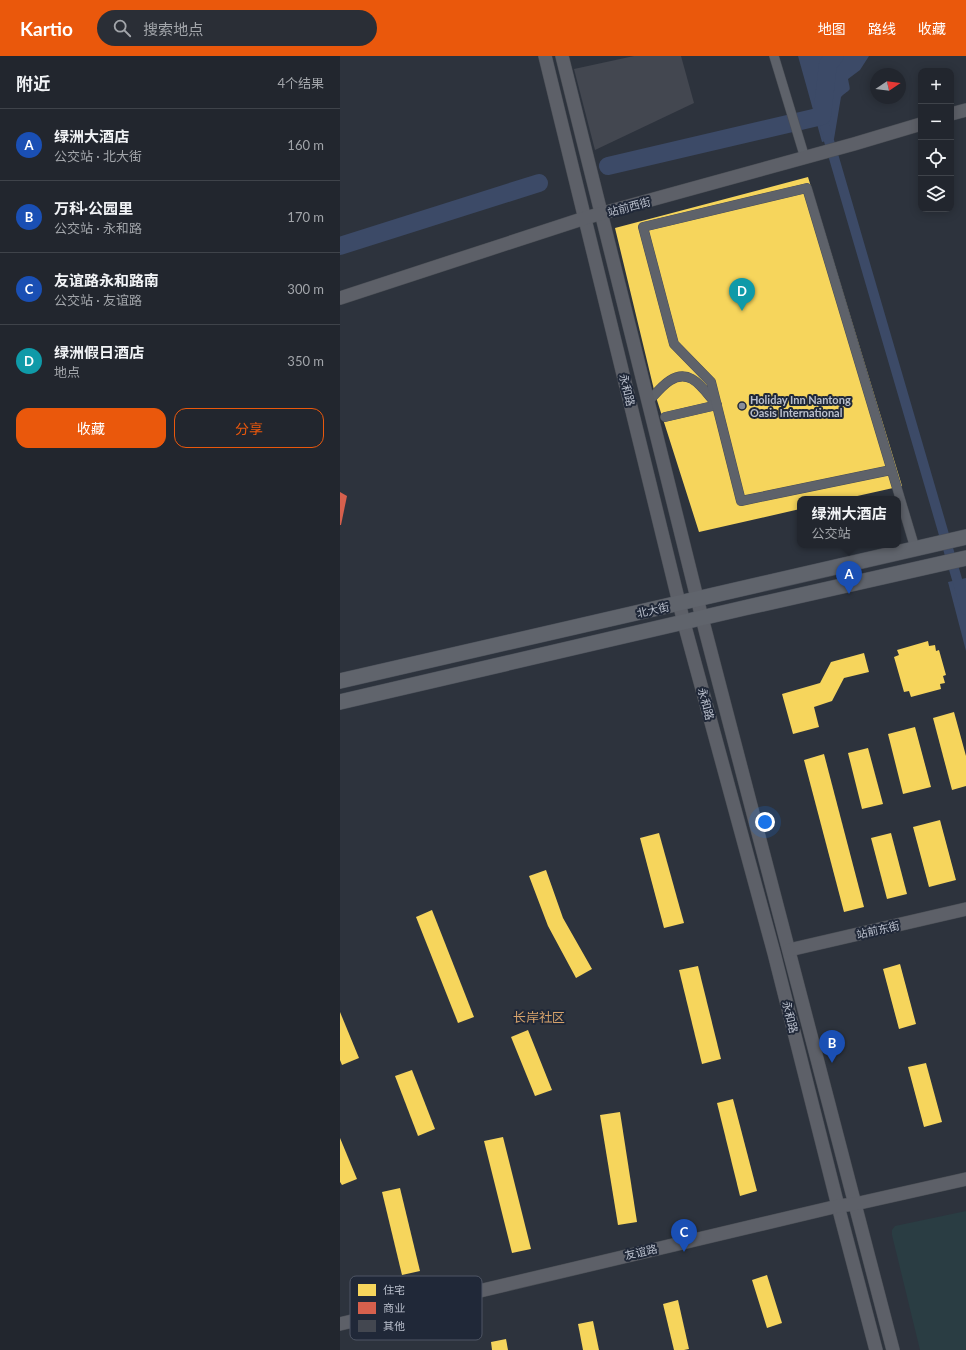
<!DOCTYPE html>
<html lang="zh">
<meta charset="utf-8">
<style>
body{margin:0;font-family:Lato,"Noto Sans SC",sans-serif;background:#2a2e36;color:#f1f3f6}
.controls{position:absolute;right:12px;top:12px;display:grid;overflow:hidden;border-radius:8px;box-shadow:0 2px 10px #0003}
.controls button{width:36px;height:36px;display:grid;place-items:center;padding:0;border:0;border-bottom:1px solid #3f434a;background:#22262e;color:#f1f3f6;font:20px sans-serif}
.compass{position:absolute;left:530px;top:12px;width:36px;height:36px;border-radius:50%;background:#22262e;box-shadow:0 2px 10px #0003;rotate:77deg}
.you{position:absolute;left:425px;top:766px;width:14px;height:14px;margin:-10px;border:3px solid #fff;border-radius:50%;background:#1a73e8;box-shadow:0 0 0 6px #1a73e833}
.badge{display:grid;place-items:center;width:26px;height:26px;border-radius:50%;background:#ea580c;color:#fff;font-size:13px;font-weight:700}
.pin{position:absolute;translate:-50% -33px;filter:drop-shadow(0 1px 2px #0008)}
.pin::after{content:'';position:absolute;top:21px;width:14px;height:12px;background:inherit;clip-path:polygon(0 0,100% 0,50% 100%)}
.popup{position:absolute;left:457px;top:440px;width:104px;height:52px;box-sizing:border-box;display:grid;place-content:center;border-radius:8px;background:#22262e;filter:drop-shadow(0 1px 3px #0005);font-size:13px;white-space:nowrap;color:#a2a5aa}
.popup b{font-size:15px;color:#f1f3f6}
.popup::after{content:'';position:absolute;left:50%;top:100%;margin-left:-8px;border:8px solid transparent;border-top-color:#22262e}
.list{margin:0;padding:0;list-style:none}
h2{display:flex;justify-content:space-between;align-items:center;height:52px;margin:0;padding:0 16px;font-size:17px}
h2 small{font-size:13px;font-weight:400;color:#a2a5aa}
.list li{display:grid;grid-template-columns:26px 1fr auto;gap:12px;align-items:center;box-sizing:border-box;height:72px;padding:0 16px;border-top:1px solid #3f434a}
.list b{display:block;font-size:15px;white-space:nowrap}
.list p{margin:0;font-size:13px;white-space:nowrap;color:#a2a5aa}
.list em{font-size:13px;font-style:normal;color:#a2a5aa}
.actions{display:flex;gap:8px;padding:12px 16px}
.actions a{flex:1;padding:9px 0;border:1px solid #ea580c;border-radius:12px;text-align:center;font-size:14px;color:#ea580c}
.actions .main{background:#ea580c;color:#fff}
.icon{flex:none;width:22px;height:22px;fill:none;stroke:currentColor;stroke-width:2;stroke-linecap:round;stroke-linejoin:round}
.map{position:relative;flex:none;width:626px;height:1294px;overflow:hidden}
header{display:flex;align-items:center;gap:24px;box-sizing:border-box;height:56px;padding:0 20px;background:#ea580c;color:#fff}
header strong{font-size:19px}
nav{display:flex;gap:22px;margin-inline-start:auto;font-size:14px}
.search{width:280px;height:36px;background:#2a2e36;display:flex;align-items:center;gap:10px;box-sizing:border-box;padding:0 14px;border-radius:22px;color:#a2a5aa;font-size:15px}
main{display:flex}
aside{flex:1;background:#22262e}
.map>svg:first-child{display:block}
</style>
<header>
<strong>Kartio</strong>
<div class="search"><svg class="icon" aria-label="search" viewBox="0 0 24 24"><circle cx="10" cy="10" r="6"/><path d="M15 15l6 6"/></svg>搜索地点</div>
<nav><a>地图</a><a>路线</a><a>收藏</a></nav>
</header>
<main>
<aside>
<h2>附近<small>4个结果</small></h2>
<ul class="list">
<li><span class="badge" style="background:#1a4fb4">A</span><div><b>绿洲大酒店</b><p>公交站 · 北大街</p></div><em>160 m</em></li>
<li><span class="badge" style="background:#1a4fb4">B</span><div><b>万科·公园里</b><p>公交站 · 永和路</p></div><em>170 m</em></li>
<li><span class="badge" style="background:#1a4fb4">C</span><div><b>友谊路永和路南</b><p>公交站 · 友谊路</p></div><em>300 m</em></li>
<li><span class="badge" style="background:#0f9aa8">D</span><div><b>绿洲假日酒店</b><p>地点</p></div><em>350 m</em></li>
</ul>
<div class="actions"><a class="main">收藏</a><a>分享</a></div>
</aside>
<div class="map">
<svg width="626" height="1294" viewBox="0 0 626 1294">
<rect width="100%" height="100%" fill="#2d333d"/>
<!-- green -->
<polygon fill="#2a3d43" points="626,1155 626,1294 580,1294 552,1179 552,1174 555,1170"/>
<!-- water -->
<g fill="#3c4a67">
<path d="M 458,0 L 529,0 L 520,14 L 508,23 C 511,38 511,31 501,41 L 494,83 L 482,86 Z"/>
<polygon points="626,522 626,595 608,526"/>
</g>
<!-- homes -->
<g fill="#f6d55c">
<polygon points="468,121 562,430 504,443 460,443 460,453 359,476 315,338 275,172"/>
<polygon points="588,585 589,590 595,589 596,595 599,594 606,619 603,620 605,627 600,628 601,633 571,641 569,635 564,636 554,601 559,599 557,594"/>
<polygon points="524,597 529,616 504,622 492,645 474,651 479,671 453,678 442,638 480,627 491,606"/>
<polygon points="614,656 626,700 626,730 612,734 593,662"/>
<polygon points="575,671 591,731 563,738 548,678"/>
<polygon points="528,692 543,748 522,753 508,697"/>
<polygon points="484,698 524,851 504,856 464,704"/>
<polygon points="600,764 616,824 589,831 573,771"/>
<polygon points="319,777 344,867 324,872 300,782"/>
<polygon points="551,777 567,838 547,843 531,782"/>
<polygon points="206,814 223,862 252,913 236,922 208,870 189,820"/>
<polygon points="92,854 134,961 118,967 76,861"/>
<polygon points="560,908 576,968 559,973 543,913"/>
<polygon points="358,910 381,1003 362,1008 339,914"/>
<polygon points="0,956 19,1002 2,1009 0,1004"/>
<polygon points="188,974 212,1034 195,1040 171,981"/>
<polygon points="586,1007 602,1066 584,1071 568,1011"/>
<polygon points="72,1014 95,1073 78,1080 55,1020"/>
<polygon points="393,1043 417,1135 400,1140 377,1047"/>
<polygon points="280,1056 297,1166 278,1169 260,1059"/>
<polygon points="163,1081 191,1193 172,1197 144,1085"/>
<polygon points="0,1082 17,1123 2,1129 0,1126"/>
<polygon points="60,1132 80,1215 62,1219 42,1136"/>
<polygon points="427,1219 442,1267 427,1272 412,1224"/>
<polygon points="338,1244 349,1293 344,1294 334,1294 323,1248"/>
<polygon points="253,1265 259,1294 243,1294 238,1268"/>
<polygon points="166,1283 168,1294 152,1294 151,1286"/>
</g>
<!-- shops -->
<polygon fill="#d6604d" points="0,436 7,440 1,469 0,469"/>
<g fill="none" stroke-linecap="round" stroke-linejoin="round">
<!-- canal -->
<polyline stroke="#3c4a67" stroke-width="10" points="485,71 626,554"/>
<!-- river -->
<g stroke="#3c4a67" stroke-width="18">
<polyline points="268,110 482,60 488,8 495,0"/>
<polyline points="0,190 199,127"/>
</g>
</g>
<!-- building -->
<polygon fill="#434750" points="294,0 341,0 354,47 255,94 234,13"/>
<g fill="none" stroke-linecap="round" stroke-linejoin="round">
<defs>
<g id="street">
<polyline points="434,0 465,102"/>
<path d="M 309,345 C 319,334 334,313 352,323 C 361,328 369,340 376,348"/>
<polyline points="325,361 377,349"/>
<polyline points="551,414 401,445 371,326 334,288 303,171 467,132 575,492"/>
</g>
<g id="secondary">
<polyline points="205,0 344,567 434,897 498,1150 536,1294"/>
<polyline points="222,0 362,562 553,1294"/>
<polyline points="611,58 626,54"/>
<polyline points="0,242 245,162 514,88 581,68"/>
<polyline points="449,894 626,853"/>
<polyline points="0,1268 498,1150 515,1148 626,1123"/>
</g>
<g id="primary">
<polyline points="0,625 626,481"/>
<polyline points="0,646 404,552 626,502"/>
</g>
</defs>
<!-- street casing -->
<use href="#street" stroke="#4a4e55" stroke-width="10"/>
<!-- secondary casing -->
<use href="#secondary" stroke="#4a4e55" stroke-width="14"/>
<!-- primary casing -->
<use href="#primary" stroke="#4b5059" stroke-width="16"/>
<!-- street -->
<use href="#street" stroke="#5e626a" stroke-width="9"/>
<!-- secondary -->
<use href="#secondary" stroke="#5d6068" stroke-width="13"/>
<!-- primary -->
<use href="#primary" stroke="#60646c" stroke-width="15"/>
</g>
<!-- markers -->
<circle fill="#888e9a" stroke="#202838" stroke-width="1.5" cx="402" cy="350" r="4"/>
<g text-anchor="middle" stroke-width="4" stroke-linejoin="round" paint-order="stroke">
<!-- street labels -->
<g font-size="11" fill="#b9bfcc" stroke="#202838">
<text transform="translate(289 151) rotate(-15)" y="4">站前西街</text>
<text transform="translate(287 334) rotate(76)" y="4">永和路</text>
<text transform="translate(313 554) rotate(-13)" y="4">北大街</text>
<text transform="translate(366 648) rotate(75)" y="4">永和路</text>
<text transform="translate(538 874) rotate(-13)" y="4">站前东街</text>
<text transform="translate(450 961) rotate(76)" y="4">永和路</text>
<text transform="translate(301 1196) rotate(-13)" y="4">友谊路</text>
</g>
<!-- poi labels -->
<g font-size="11" font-weight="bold" fill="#b9bfcc" stroke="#202838" text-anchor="start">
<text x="410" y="348">Holiday Inn Nantong<tspan x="410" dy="13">Oasis International</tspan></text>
</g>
<!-- quarter labels -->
<g font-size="13" fill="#d5a26b" stroke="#202838">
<text x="199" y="966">长岸社区</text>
</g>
</g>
<!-- legend -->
<rect x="10" y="1220" width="132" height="64" rx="6" fill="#202838" stroke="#4e5564" stroke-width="1"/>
<rect x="18" y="1228" width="18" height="12" fill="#f6d55c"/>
<rect x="18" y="1246" width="18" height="12" fill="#d6604d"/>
<rect x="18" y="1264" width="18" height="12" fill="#434750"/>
<g font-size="11" fill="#b9bfcc">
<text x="43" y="1238">住宅</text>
<text x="43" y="1256">商业</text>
<text x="43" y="1274">其他</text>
</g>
</svg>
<div class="controls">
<button>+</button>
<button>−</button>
<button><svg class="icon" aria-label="locate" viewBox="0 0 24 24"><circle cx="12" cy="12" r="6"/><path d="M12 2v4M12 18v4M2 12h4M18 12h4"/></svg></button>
<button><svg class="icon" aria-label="layers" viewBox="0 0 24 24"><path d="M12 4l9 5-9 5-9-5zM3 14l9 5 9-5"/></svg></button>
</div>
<svg class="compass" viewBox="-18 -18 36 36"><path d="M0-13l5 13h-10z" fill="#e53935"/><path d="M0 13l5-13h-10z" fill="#a2a5aa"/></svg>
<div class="you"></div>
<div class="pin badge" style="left:509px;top:538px;background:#1a4fb4">A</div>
<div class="popup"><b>绿洲大酒店</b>公交站</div>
<div class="pin badge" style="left:492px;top:1007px;background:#1a4fb4">B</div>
<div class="pin badge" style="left:344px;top:1196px;background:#1a4fb4">C</div>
<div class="pin badge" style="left:402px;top:255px;background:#0f9aa8">D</div>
</div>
</main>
